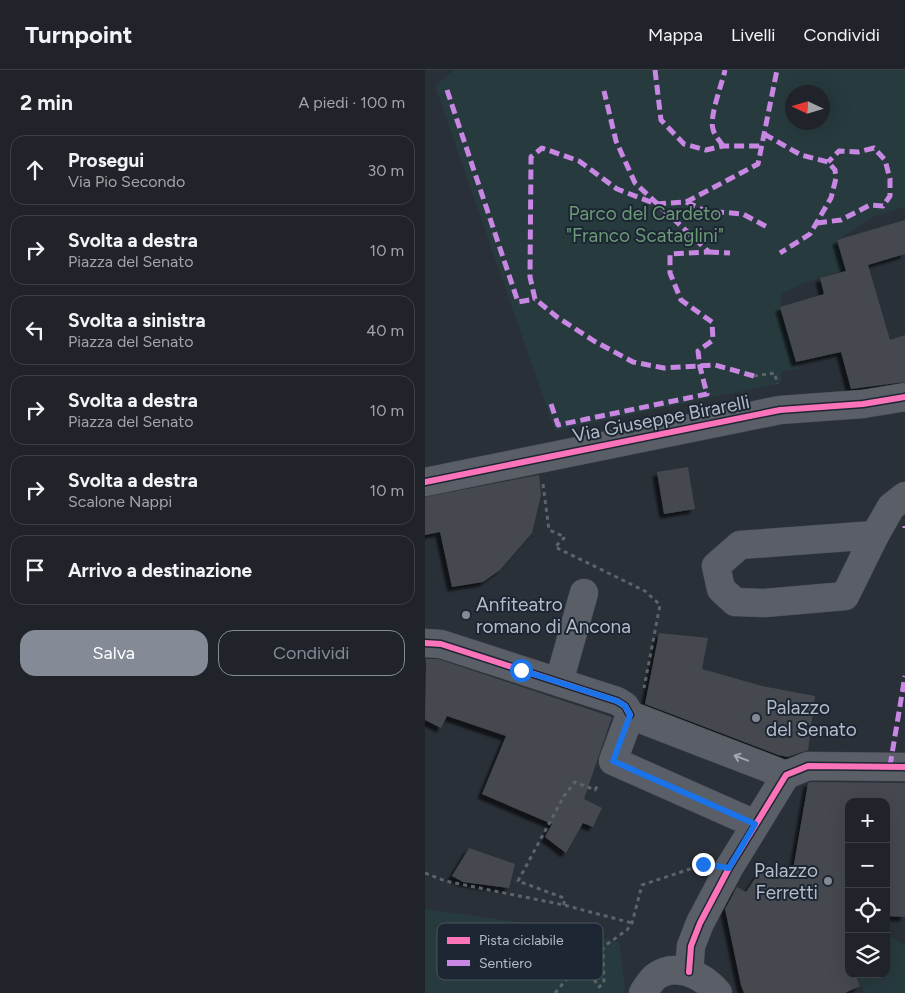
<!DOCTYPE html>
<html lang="it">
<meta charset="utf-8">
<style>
body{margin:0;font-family:Figtree,sans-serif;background:#2d3036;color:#f1f3f6}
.controls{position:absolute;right:15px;bottom:15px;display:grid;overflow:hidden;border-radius:10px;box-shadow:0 5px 20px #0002}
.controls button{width:45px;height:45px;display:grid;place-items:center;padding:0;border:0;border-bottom:1px solid #3d4147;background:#20242a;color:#f1f3f6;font:25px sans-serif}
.compass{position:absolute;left:360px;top:15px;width:45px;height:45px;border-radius:50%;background:#20242a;box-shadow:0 5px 20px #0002;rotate:274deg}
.stop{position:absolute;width:15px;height:15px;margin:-11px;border:4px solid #1a73e8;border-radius:50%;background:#fff}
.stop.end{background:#1a73e8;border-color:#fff;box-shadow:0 1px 5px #0008}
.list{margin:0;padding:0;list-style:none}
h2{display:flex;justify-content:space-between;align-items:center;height:65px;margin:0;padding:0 20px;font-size:21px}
h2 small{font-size:16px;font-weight:400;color:#a2a4a8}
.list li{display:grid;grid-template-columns:32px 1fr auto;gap:15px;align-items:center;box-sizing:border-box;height:70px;margin:0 10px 10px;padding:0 10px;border:1px solid #3d4147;border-radius:15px}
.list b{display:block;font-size:19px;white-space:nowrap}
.list p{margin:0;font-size:16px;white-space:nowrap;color:#a2a4a8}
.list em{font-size:16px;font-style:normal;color:#a2a4a8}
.actions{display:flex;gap:10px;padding:15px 20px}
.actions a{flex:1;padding:11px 0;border:1px solid #848b96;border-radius:15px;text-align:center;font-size:18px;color:#848b96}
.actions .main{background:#848b96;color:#fff}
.icon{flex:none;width:28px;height:28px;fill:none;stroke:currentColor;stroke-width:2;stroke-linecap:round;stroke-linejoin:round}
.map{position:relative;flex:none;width:480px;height:923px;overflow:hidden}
header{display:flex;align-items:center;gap:30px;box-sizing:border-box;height:70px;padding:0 25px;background:#20242a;border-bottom:1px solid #3d4147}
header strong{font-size:24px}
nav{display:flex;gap:28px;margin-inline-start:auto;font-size:18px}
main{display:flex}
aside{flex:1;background:#20242a}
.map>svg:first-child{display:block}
</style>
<header>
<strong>Turnpoint</strong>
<nav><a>Mappa</a><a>Livelli</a><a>Condividi</a></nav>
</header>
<main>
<aside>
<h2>2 min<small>A piedi · 100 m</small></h2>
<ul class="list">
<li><svg class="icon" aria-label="ahead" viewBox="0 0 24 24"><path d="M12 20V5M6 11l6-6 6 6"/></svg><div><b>Prosegui</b><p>Via Pio Secondo</p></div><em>30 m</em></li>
<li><svg class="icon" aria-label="right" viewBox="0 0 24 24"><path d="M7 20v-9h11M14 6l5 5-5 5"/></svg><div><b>Svolta a destra</b><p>Piazza del Senato</p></div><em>10 m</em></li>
<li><svg class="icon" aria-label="left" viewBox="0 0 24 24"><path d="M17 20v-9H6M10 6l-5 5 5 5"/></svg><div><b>Svolta a sinistra</b><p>Piazza del Senato</p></div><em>40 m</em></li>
<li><svg class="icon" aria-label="right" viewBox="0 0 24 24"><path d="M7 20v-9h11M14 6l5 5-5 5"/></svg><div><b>Svolta a destra</b><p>Piazza del Senato</p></div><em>10 m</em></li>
<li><svg class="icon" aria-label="right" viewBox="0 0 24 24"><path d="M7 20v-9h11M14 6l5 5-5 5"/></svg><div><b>Svolta a destra</b><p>Scalone Nappi</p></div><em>10 m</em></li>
<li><svg class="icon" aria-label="arrive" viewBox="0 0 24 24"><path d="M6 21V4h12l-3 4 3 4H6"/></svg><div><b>Arrivo a destinazione</b></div></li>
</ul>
<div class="actions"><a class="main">Salva</a><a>Condividi</a></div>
</aside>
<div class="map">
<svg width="480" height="923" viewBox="0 0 480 923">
<defs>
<filter id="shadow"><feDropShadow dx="-4.5" dy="4.5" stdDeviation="1" flood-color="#0009"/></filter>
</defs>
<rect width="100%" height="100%" fill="#2a3038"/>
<!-- green -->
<g fill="#273a3e" fill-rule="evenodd">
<path d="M 29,0 L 480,0 L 480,137 L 450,146 L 412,170 L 421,199 L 376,214 L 357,224 L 355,237 L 374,299 L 357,302 L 356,313 L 130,361 L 10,16 ZM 368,22 L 398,22 L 398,52 L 368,52 Z"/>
<polygon points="0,839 109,854 194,872 200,920 198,923 0,923"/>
<polygon points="461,864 480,875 480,923 440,923 430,904 461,904"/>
</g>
<!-- building -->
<g fill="#444950" filter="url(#shadow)">
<polygon points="480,150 480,184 443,195 465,270 480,265 480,312 426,319 416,282 371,292 355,237 399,224 395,208 421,201 412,170"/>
<polygon points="263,397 270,439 239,444 232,402"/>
<polygon points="114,405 116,425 107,463 75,500 58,512 27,517 15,462 0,465 0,427"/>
<polygon points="234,563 283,568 277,599 337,616 390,626 383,680 363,687 353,685 220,634"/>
<polygon points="1,589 13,589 187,647 159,729 177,738 168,757 158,753 141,783 120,767 127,754 57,724 81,666 22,646 16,658 0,650"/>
<polygon points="386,712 480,713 480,847 461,846 461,732 424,732 423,886 424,904 430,904 435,916 420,923 319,923 316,915 300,839 312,817 321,822 333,804 342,800 352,797 368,800 383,713"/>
<polygon points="44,778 90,794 84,818 38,812 27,806"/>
</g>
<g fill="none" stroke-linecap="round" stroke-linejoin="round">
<defs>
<g id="minor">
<polyline points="0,412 355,340 438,334 480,327"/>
<polygon points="450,465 420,526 340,533 310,532 296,519 291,496 315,475"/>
<polyline points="450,465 466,437 480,426"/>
<polyline points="0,573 16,574 192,631 200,636 205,645"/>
<polyline points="134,612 159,523"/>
<polyline points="205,645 188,691 330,754"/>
<polyline points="205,645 361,705"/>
<polyline points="264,902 266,876 275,853 304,798 361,705 383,696 480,697"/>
<path d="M 218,923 C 221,918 226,911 230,907 C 251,891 279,906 293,923"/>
</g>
</defs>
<!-- minor casing -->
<use href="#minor" stroke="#484c53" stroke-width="29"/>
<!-- path -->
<g stroke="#5d636a" stroke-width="3" stroke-dasharray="4 4" stroke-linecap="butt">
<polyline points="329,306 350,303 352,314"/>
<polyline points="118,414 124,460 140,467 130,477 220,521 235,535 219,618"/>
<polyline points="0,803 20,811 139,835 207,853"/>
<polyline points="139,835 139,828 93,811 139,726 150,712 170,720 174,713"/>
<polyline points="130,923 157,891 174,917 179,913 178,877 202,860 207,853 217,815 274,796"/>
</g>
<!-- minor -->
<use href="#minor" stroke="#5a5e66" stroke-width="28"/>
<!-- quiet -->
<g stroke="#c787e3" stroke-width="5" stroke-dasharray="10 5" stroke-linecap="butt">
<polyline points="230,0 236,50 259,74 281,80 298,76 337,76"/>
<polyline points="22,20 93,232 110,229"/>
<polyline points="339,64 376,85 403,92 410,100 411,108 406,128 385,164 355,183"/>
<path d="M 298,76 C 295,71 289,65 288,59 C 284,47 297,14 300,0"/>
<polyline points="261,132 281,141 318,144 344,158"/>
<polyline points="392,153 416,150 445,135 458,136 465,126 465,109 460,90 449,78 433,82 414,81 403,92"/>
<polyline points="284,182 305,183"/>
<polyline points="329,306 290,295 239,298 208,292 169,271 132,247 110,229 105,207 106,87 117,78 154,91 192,119 231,134 261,132 333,94 352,0"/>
<polyline points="126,334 133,355 282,324 275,297 273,281 288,270 287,252 256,230 245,203 245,184 284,182 210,113 191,71 179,21"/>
<polyline points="480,456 480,458"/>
<polyline points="465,696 480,606"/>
</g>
<defs>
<g id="cycleway">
<polyline points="0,412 355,340 438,334 480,327"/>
<polyline points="0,573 16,574 192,631 200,636 205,645"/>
<polyline points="264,902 266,876 275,853 304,798 361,705 383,696 480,697"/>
</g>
</defs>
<!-- cycleway casing -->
<use href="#cycleway" stroke="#1d2633" stroke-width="9"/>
<!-- cycleway -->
<use href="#cycleway" stroke="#fb73b8" stroke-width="6"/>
</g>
<!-- one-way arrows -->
<defs><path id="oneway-shaft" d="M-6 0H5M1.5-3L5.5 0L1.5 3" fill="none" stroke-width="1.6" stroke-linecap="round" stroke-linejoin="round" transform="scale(1.25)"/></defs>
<use stroke="#a2a9b5" href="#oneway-shaft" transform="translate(316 688) rotate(-159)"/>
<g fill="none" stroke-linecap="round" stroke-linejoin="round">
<!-- route -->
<polyline stroke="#1a73e8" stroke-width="6" points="96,600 192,631 200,636 205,645 188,691 330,754 304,798 278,794"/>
</g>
<!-- markers -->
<g fill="#848b96" stroke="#1d2633" stroke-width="2">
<circle cx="41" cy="545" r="5"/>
<circle cx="331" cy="648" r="5"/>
<circle cx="403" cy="811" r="5"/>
</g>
<g text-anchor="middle" stroke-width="4" stroke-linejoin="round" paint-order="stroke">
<!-- park labels -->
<g font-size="19" fill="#6b9a76" stroke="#1d2633">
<text x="220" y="150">Parco del Cardeto<tspan x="220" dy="22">"Franco Scataglini"</tspan></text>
</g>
<!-- street labels -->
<g font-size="19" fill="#b4bcc9" stroke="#1d2633">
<text transform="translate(236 348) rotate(-11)" y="7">Via Giuseppe Birarelli</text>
</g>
<!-- poi labels -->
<g font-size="19" fill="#b4bcc9" stroke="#1d2633" text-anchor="start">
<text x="51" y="541">Anfiteatro<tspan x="51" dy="22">romano di Ancona</tspan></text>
<text x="341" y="644">Palazzo<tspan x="341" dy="22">del Senato</tspan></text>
<text x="393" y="807" text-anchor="end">Palazzo<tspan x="393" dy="22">Ferretti</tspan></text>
</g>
</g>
<!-- legend -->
<rect x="12" y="853" width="166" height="57" rx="8" fill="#1d2633" stroke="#4a5360" stroke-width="1"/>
<rect x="22" y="867" width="23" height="7" fill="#fb73b8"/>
<rect x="22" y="890" width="23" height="6" fill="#c787e3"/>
<g font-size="14" fill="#b4bcc9">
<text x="54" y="875">Pista ciclabile</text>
<text x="54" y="898">Sentiero</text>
</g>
</svg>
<div class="controls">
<button>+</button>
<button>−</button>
<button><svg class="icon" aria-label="locate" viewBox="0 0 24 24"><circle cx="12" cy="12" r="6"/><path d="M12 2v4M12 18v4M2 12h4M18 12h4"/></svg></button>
<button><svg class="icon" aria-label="layers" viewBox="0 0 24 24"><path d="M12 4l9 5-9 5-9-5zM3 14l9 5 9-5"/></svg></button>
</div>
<svg class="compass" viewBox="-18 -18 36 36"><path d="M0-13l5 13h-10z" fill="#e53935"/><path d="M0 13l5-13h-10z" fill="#a2a4a8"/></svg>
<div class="stop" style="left:96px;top:600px"></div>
<div class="stop end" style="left:278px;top:794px"></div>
</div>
</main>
